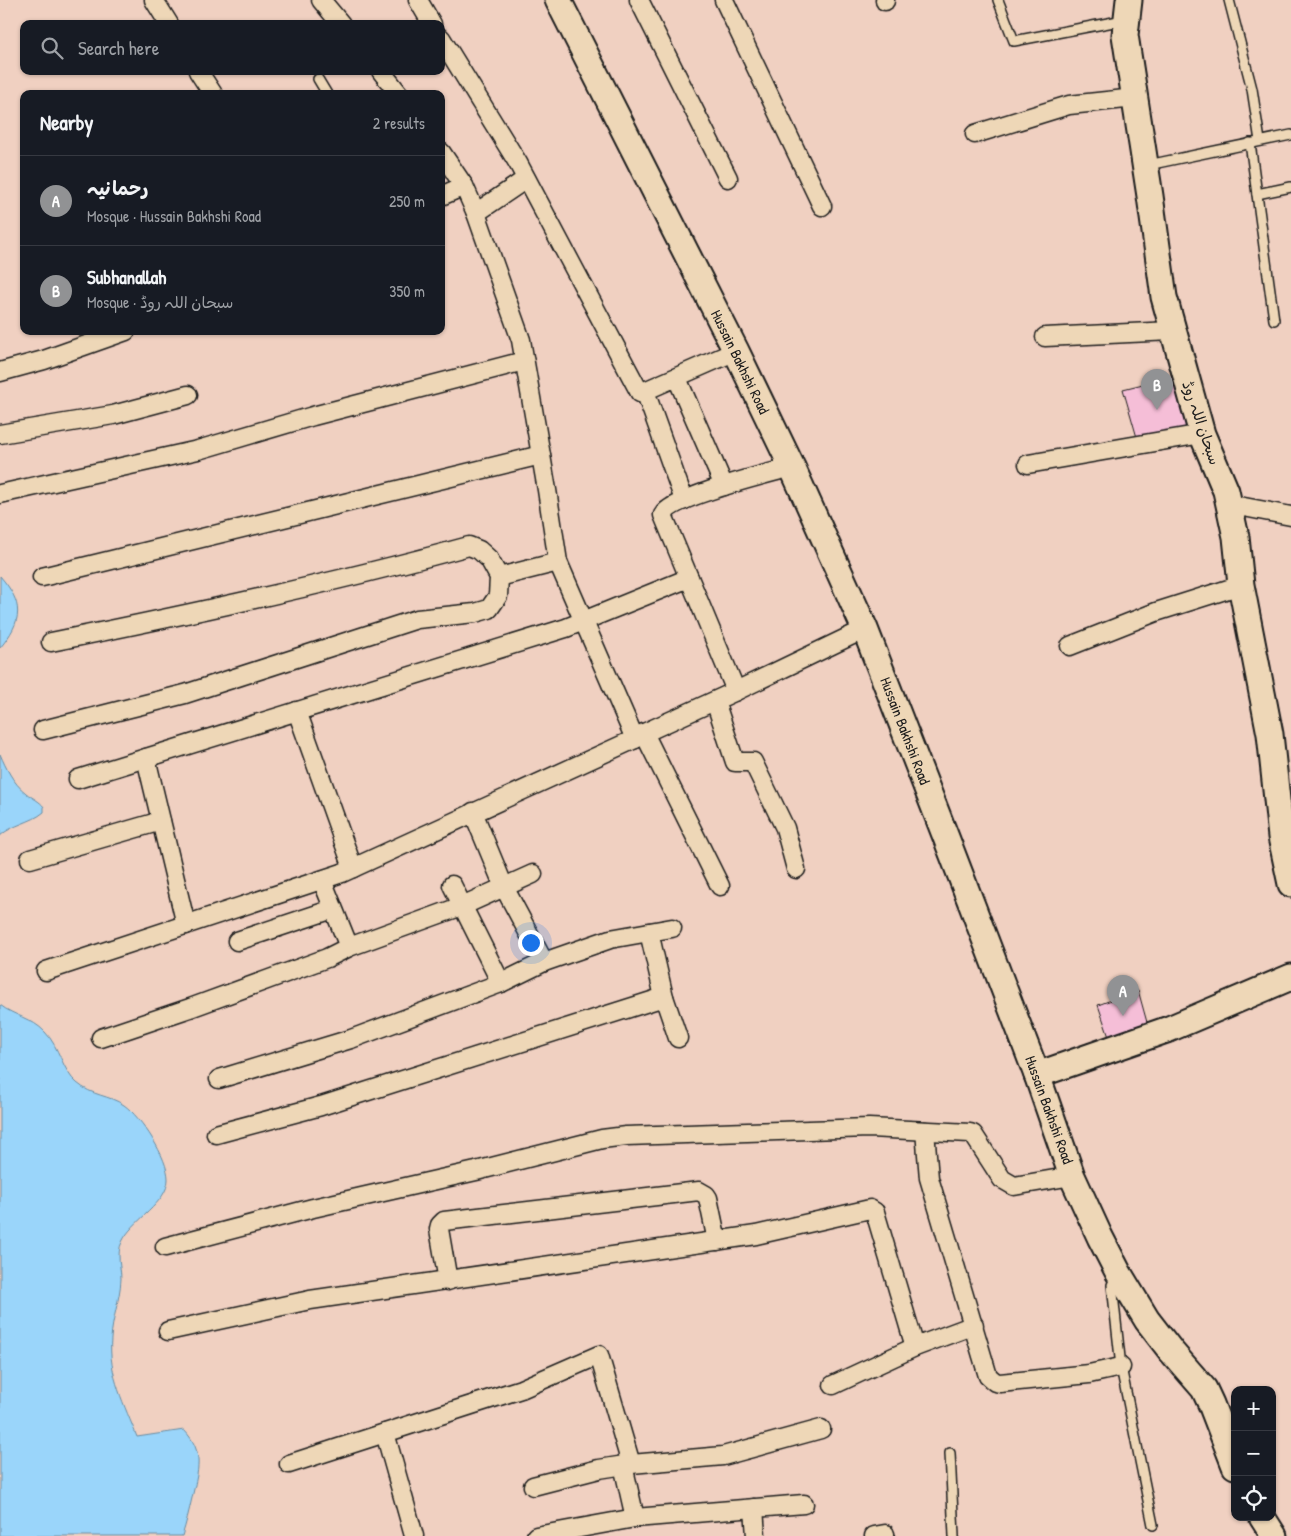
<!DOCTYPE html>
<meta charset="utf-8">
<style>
body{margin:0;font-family:"Patrick Hand","Playpen Sans Arabic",sans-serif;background:#20242c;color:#f1f3f6}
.controls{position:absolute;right:15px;bottom:15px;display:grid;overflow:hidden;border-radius:10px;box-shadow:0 1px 4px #0004}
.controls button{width:45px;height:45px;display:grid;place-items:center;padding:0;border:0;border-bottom:1px solid #363941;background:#171b24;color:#f1f3f6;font:25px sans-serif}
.you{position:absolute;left:530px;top:942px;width:18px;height:18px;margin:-12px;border:4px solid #fff;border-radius:50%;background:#1a73e8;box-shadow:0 0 0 8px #1a73e833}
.badge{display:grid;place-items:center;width:32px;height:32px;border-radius:50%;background:#919294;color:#fff;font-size:16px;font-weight:700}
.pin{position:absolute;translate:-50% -41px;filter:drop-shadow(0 1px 2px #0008)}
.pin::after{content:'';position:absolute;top:26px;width:18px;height:15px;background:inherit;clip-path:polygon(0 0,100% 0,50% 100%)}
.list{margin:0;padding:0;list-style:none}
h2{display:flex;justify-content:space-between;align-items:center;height:65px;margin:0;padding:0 20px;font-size:21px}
h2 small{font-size:16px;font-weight:400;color:#9ea1a6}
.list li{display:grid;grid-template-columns:32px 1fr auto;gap:15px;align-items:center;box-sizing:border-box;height:90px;padding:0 20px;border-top:1px solid #363941}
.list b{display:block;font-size:19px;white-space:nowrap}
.list p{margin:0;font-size:16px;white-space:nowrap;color:#9ea1a6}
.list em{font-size:16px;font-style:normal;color:#9ea1a6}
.icon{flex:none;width:28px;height:28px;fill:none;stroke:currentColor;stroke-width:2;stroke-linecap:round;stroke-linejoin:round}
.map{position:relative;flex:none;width:1291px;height:1536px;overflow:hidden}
.search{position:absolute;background:#171b24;box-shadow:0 1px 4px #0004;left:20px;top:20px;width:425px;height:55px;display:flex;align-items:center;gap:12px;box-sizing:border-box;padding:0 18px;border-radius:10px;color:#9ea1a6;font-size:19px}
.panel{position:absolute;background:#171b24;box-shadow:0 1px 4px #0004;left:20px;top:90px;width:425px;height:245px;border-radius:10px}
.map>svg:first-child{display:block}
</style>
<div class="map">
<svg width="1291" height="1536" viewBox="0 0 1291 1536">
<rect width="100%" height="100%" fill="#f0d0c1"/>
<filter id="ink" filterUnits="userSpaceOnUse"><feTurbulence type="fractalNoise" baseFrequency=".02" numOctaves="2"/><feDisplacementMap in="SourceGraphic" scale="10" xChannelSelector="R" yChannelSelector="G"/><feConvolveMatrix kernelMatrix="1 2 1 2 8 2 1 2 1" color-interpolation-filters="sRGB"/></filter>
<g filter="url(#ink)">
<!-- water -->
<g fill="#9ad5fa" stroke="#688ba1">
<path d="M 0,576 C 24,604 23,620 0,648 Z"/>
<path d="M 0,754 C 6,768 13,783 26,793 C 32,798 40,801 44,807 L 44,812 C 31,823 13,824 0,836 Z"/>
<path d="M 0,1005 C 14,1016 32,1018 45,1032 C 59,1046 63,1072 77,1083 C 92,1096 109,1095 124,1105 C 141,1117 168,1158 168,1179 C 168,1203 132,1220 122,1242 C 116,1254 121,1267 121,1279 C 120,1300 112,1319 111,1339 C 108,1374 125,1406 137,1437 L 184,1430 C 205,1452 198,1471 192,1498 C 189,1511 186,1524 182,1536 L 0,1536 Z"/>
</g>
<!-- building -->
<g fill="#f5bed7" stroke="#1c1c1c">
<polygon points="1175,376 1190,431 1138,441 1123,389"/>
<polygon points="1138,990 1148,1026 1110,1040 1098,1005"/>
</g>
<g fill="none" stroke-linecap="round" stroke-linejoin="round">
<defs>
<g id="lane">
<polyline points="998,0 1014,41 1124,20"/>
<polyline points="1229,0 1252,89 1260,141"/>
<polyline points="318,79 327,94"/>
<polyline points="1250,143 1274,320"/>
<polyline points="1148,165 1291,135"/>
<polyline points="1257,194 1291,187"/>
<polyline points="1116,1277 1112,1285 1121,1367 1153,1525"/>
<polyline points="950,1453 954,1536"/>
</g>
<g id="street">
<polyline points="154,0 169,24"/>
<polyline points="321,0 341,24"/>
<polyline points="418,0 432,24"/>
<polyline points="639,0 728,178"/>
<polyline points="724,0 822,206"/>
<polyline points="885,0 885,1"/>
<polyline points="441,38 518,163 640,393 736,351"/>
<polyline points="198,71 213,94"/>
<polyline points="381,71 399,94"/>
<polyline points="975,134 1069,105 1135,98"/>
<polyline points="441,152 464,186 476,213 521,340 547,490 558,562 635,739 644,733 720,886"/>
<polyline points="441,196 464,186"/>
<polyline points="476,213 526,179"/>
<polyline points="1045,337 1172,331"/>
<polyline points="0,372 44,360 126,331"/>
<polyline points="677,378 724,486"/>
<polyline points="645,391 684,500"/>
<polyline points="0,434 113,415 188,395"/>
<polyline points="1028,464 1202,434"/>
<polyline points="0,494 198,450 313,416 524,361"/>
<polyline points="1228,504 1291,516"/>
<polyline points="42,577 541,455"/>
<polyline points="499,577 558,562"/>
<polyline points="1070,646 1156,612 1241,585"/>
<path d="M 736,691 L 663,515 C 671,497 770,473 792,467"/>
<polyline points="715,701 735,762 753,762 785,828 796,869"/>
<polyline points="297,711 353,868"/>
<path d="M 43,730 L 185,694 L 417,619 L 475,613 L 489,609 L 498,596 L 499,577 L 489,559 L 479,550 L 469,546 C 331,584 191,614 51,642"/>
<polyline points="644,733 736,691 865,629"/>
<polyline points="146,758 186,925"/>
<polyline points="78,779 566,628 689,578"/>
<polyline points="473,812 504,887 544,962"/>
<polyline points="30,859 161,821"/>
<polyline points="322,880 349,947"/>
<polyline points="452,885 501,983"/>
<polyline points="649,932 664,997 678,1038"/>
<polyline points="237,941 333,909"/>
<polyline points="46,971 342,873 635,739"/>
<polyline points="101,1038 190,1008 327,958 349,947 462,906 533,874"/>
<polyline points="219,1079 351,1039 501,983 544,962 610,939 672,928"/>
<polyline points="925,1131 929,1178 988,1376 995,1382 1000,1383 1089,1374 1121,1367"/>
<polyline points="216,1134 321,1106 664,997"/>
<polyline points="165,1247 313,1208 476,1171 602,1139 626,1136 869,1128 970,1133 973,1134 1002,1179 1014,1186 1072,1176"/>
<polyline points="448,1281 439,1229 440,1225 444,1221 699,1191 706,1195 708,1198 717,1241"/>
<polyline points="168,1331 310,1300 756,1235 870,1209 875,1212 915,1347"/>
<polyline points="833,1385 915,1347 974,1325"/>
<polyline points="385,1433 414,1536"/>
<polyline points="289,1464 521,1389 599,1355 631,1464"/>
<polyline points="623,1465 635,1518"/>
<polyline points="533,1486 599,1469 631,1464 723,1456 821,1429"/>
<polyline points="754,1508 756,1536"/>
<polyline points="536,1536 635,1518 804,1504"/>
<polyline points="874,1536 885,1534"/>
</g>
<g id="secondary">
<polyline points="558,0 736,351 792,467 865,629 947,840 1037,1075 1072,1176 1100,1237 1118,1272 1147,1320 1171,1351 1204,1389 1211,1404 1235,1466"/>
<polyline points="1129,0 1125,35 1150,196 1164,297 1202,434 1226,491 1236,537 1241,585 1270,734 1281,837 1291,884"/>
<polyline points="1037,1075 1169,1029 1291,977"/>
<polyline points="1262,1517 1274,1536"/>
</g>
</defs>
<!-- lane casing -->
<use href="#lane" stroke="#1c1c1c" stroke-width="12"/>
<!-- street casing -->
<use href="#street" stroke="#1c1c1c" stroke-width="21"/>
<!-- secondary casing -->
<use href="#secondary" stroke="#1c1c1c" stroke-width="29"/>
<!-- lane -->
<use href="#lane" stroke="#eed7b7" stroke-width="9"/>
<!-- street -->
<use href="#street" stroke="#eed7b7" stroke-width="18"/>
<!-- secondary -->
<use href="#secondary" stroke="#eed7b7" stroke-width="25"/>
</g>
</g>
<g text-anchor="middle" stroke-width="4" stroke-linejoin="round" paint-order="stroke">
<!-- street labels -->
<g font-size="15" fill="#1c1c1c" stroke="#eed7b7">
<text transform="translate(740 362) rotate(64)" y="5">Hussain Bakhshi Road</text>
<text transform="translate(1201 423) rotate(71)" y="5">سبحان اللہ روڈ</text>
<text transform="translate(905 731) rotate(69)" y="5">Hussain Bakhshi Road</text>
<text transform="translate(1049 1110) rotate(70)" y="5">Hussain Bakhshi Road</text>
</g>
</g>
</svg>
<div class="controls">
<button>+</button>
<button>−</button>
<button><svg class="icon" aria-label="locate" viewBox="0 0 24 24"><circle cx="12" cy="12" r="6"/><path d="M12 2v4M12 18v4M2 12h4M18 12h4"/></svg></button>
</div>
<div class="you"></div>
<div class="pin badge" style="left:1123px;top:1016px">A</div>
<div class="pin badge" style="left:1157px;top:410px">B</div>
<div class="search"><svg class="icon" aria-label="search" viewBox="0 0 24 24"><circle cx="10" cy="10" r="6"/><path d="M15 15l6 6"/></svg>Search here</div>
<section class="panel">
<h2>Nearby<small>2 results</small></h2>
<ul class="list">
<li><span class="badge">A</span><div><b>رحمانیہ</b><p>Mosque · Hussain Bakhshi Road</p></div><em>250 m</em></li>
<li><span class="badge">B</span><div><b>Subhanallah</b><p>Mosque · سبحان اللہ روڈ</p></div><em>350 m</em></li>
</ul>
</section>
</div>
